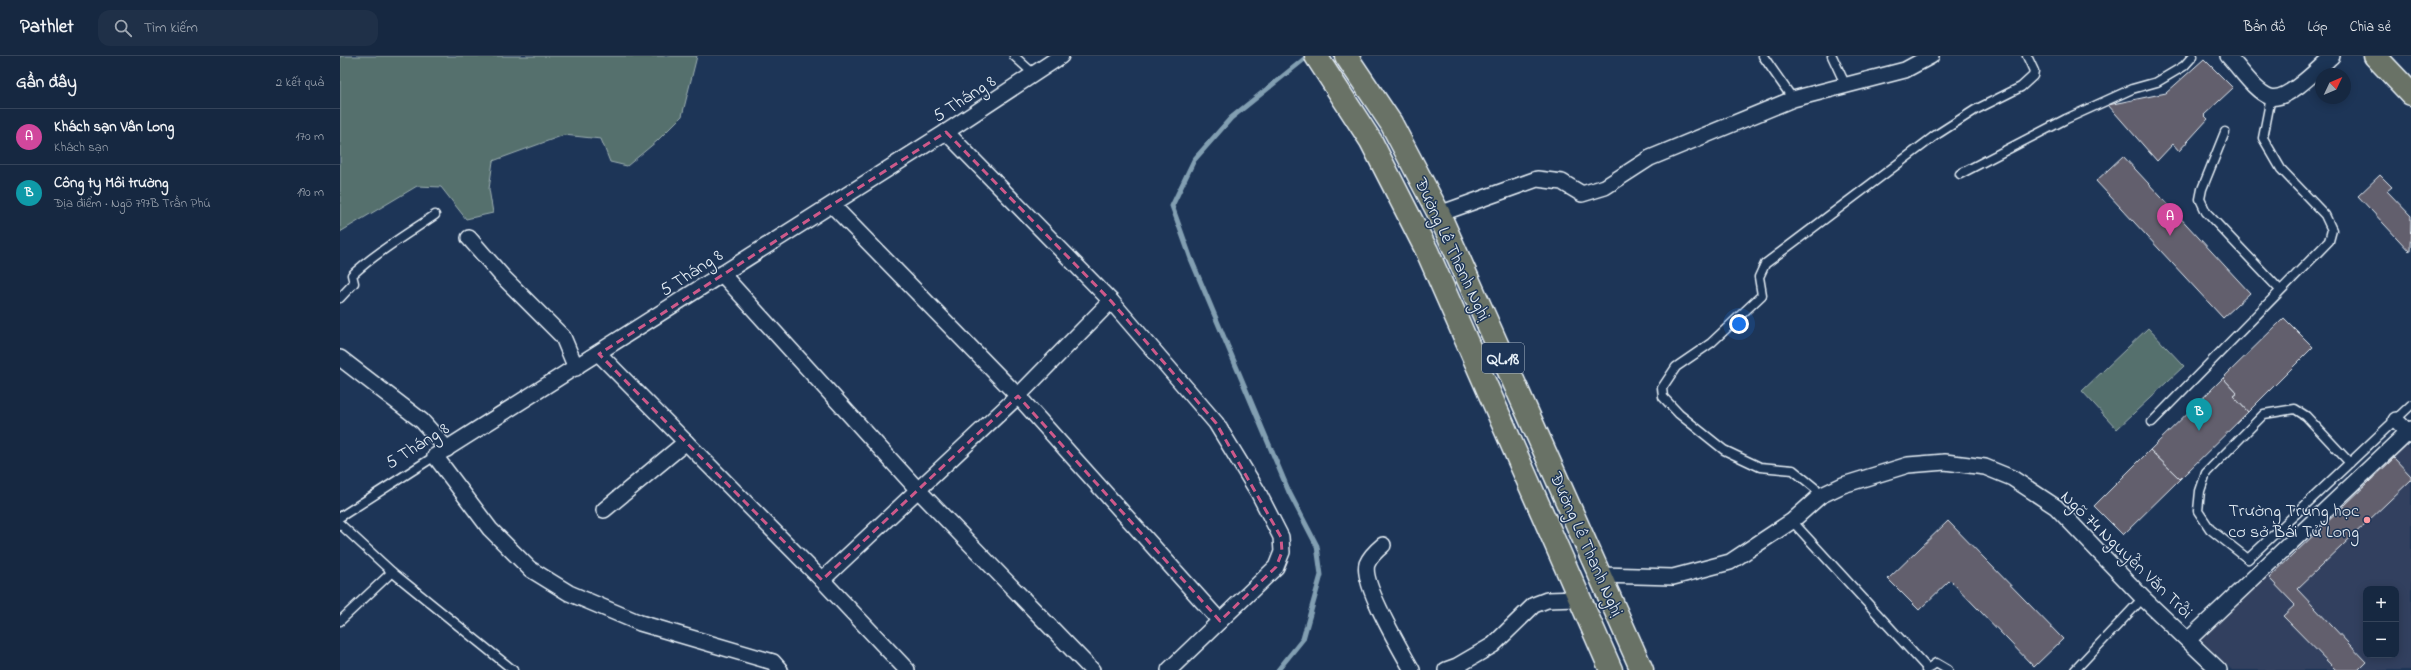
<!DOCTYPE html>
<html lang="vi">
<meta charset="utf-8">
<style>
body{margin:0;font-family:"Indie Flower",sans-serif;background:#1f3048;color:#f1f3f6}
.controls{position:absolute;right:12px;bottom:12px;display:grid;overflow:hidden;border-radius:8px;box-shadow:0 2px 10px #0003}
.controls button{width:36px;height:36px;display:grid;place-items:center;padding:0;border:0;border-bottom:1px solid #35445a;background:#162841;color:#f1f3f6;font:20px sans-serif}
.compass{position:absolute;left:1975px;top:12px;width:36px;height:36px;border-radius:50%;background:#162841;box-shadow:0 2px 10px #0003;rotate:46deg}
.you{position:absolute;left:1399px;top:268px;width:14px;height:14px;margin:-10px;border:3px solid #fff;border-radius:50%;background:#1a73e8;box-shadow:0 0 0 6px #1a73e833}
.badge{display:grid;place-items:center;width:26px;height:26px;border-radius:50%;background:#d6ab8b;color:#fff;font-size:13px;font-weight:700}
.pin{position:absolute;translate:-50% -33px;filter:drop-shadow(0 1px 2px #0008)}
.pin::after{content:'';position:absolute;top:21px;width:14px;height:12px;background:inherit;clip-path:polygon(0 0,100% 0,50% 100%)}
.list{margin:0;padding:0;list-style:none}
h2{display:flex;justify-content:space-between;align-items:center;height:52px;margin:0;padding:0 16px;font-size:17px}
h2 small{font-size:13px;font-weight:400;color:#9ea6b1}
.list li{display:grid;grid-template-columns:26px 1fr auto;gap:12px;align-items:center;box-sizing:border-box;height:56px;padding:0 16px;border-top:1px solid #35445a}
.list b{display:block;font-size:15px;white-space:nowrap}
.list p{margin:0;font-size:13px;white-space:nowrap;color:#9ea6b1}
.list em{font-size:13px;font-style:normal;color:#9ea6b1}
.icon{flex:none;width:22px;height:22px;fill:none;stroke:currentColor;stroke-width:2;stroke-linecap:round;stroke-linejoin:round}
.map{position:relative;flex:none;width:2071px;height:614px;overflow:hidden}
header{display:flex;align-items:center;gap:24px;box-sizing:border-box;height:56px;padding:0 20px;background:#162841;border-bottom:1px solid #35445a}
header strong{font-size:19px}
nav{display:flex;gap:22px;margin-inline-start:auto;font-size:14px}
.search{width:280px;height:36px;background:#1f3048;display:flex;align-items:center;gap:10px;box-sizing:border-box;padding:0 14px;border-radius:12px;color:#9ea6b1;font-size:15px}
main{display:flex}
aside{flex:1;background:#162841}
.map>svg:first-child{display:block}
</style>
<header>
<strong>Pathlet</strong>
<div class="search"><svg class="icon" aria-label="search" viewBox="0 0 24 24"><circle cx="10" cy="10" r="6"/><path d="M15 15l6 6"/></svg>Tìm kiếm</div>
<nav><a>Bản đồ</a><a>Lớp</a><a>Chia sẻ</a></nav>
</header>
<main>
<aside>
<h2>Gần đây<small>2 kết quả</small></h2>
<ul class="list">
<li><span class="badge" style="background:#d1479c">A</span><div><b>Khách sạn Vân Long</b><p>Khách sạn</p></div><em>170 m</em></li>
<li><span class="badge" style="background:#0f9aa8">B</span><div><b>Công ty Môi trường</b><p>Địa điểm · Ngõ 797B Trần Phú</p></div><em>190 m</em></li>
</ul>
</aside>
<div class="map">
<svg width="2071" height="614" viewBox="0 0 2071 614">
<rect width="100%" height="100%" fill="#1d3557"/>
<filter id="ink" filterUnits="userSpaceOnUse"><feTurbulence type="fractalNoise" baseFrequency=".025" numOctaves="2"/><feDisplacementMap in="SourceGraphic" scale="8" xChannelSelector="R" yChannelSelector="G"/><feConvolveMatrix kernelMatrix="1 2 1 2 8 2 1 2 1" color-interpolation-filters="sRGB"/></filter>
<g filter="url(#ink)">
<!-- built -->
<path fill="#32415e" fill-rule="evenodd" d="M 2064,387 L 2071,394 L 2071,614 L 1892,614 L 1861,584 L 1862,579 ZM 2026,533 L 2056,533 L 2056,599 L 2026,599 Z"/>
<!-- green -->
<g fill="#546f6d" stroke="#9eb0b2">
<polygon points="0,0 357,0 342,60 317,85 287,110 270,106 261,83 224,79 153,105 149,133 153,157 126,163 101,131 77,130 0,176"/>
<polygon points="1808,272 1844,310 1777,373 1742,335"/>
</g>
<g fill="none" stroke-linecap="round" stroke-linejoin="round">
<!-- stream -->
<polyline stroke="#829fb2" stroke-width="5" points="938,614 963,583 981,519 977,490 949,436 851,203 832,150 854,104 891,62 968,0"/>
</g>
<!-- building -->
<g fill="#625e6d" stroke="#e8f1f8">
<polygon points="1864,3 1893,32 1864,59 1868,63 1839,95 1833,88 1817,105 1768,49 1826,37"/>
<polygon points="1783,100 1910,237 1883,262 1756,125"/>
<polygon points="2040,119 2052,131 2047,135 2071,160 2070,196 2018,140"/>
<polygon points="1944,262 1973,291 1908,356 1893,340 1897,337 1883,322"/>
<polygon points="1883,322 1897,337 1893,340 1908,356 1840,423 1810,394"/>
<polygon points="1810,394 1840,423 1783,479 1754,450"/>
<polygon points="2054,402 2071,420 2071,424 1957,533 2026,606 2018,614 1996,614 1943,560 1955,549 1929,522"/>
<polygon points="1608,465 1723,583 1694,611 1610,524 1579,554 1548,523"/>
</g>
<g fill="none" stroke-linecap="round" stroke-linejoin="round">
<defs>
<g id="service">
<polyline points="674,0 695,19"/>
<polyline points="1423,0 1453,43"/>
<polyline points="1492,0 1506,30"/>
<polyline points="1885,76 1862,133 1860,143 1866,156 1940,234"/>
<polyline points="1620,118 1726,63 1792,33 1817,26 1844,10 1853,0"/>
<path d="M 0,242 L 14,227 L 12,219 C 37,196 67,178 95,159"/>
<polyline points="1812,366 1989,185 1992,174 1985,159 1941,113 1923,82 1931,41"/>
<polyline points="2010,407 1966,360 1955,353 1924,358 1866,417 1860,435 1858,455 1870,473 1908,503 2071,349"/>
<polyline points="1480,440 1475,432 1453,414 1420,411 1384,394 1339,358 1323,341 1322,332 1336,311 1371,287 1422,239 1419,221 1425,208 1596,79 1635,54 1681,31 1693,20 1694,15 1687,0"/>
<polyline points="0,461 95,400"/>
<polyline points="1452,465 1587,612"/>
<polyline points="0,468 52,516 173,614"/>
<polyline points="0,565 52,516"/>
<polyline points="1586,614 1596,607 1608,614"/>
<polyline points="1735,614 1803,542"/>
</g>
<g id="minor">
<path d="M 1888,0 C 1900,12 1914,35 1930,41 C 1947,46 1980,11 1992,0"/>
<polyline points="606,76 771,245 876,367 918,436 941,481 942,496 936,511 829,614"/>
<polyline points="492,149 678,340 880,565"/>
<polyline points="1099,158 1197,123 1222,126 1242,138 1265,131 1310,102 1453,43 1565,14 1591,0"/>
<polyline points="129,182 163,221 223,281 236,312"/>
<polyline points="382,218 578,434 752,614"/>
<polyline points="259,298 482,524 567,614"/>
<polyline points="0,302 82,365 107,393"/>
<polyline points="2056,364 2071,379"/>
<polyline points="264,454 346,386"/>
<path d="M 1043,489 C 1037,494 1030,500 1027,508 C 1021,527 1061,594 1072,614"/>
<polyline points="1261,519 1333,521 1390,506 1452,465 1480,440 1503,429 1568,409 1605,406 1645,411 1672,422 1716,451 1803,542 1879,614"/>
<polyline points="482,524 678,340 771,245"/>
<polyline points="1848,584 2071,373"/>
<polyline points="440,614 433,606 300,567 229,537 190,513 150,473 95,400 606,76 721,0"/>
<polyline points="1106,614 1117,610 1153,589 1194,549 1207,544 1239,543"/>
</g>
<polyline id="primary" points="2035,0 2071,38"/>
<g id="trunk">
<polyline points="976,0 1031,85 1087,195 1271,614"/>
<polyline points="1006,0 1051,67 1099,158 1302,614"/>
</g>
</defs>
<!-- service casing -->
<use href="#service" stroke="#e8f1f8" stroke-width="11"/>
<!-- minor casing -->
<use href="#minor" stroke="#e8f1f8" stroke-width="18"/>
<!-- primary casing -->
<use href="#primary" stroke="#e8f1f8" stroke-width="25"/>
<!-- trunk casing -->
<use href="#trunk" stroke="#e8f1f8" stroke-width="25"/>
<!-- service -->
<use href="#service" stroke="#1d3557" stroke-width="8"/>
<!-- minor -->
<use href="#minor" stroke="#1d3557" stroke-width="15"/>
<!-- primary -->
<use href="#primary" stroke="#697266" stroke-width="22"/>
<!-- trunk -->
<use href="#trunk" stroke="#697266" stroke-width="22"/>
</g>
</g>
<!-- marked area -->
<path fill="none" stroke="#cd598a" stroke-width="3" stroke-dasharray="8 5" stroke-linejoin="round" d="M 606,76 L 771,245 L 876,367 L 941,481 L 942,496 L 936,511 L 880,565 L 678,340 L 482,524 L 259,298 Z"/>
<!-- markers -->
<circle fill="#ff9aa2" stroke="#1d3557" stroke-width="1.5" cx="2027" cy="464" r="4"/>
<g text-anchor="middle" stroke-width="3" stroke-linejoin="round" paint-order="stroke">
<!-- shield labels -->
<rect fill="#1d3557" stroke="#abb9c8" stroke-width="1" x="1142" y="287" width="42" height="30" rx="3"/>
<g font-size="17" font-weight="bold" fill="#e8f1f8">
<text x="1163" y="308">QL.18</text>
</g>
<!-- street labels -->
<g font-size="18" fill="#e8f1f8" stroke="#1d3557">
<text transform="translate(624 42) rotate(-33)" y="6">5 Tháng 8</text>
<text transform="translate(1113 193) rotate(65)" y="6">Đường Lê Thanh Nghị</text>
<text transform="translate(351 216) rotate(-33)" y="6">5 Tháng 8</text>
<text transform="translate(77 389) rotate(-32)" y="6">5 Tháng 8</text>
<text transform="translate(1247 488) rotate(66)" y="6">Đường Lê Thanh Nghị</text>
<text transform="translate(1787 498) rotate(44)" y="6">Ngõ 74 Nguyễn Văn Trỗi</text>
</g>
<!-- poi labels -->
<g font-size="18" fill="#e8f1f8" stroke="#1d3557" text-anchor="end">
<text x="2019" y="460">Trường Trung học<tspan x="2019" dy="21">cơ sở Bái Tử Long</tspan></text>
</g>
</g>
</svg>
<div class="controls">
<button>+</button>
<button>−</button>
</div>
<svg class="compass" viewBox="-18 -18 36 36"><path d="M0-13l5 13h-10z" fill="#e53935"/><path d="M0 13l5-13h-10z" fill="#9ea6b1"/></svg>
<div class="you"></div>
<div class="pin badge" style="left:1830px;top:180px;background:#d1479c">A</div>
<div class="pin badge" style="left:1859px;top:375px;background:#0f9aa8">B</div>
</div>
</main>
